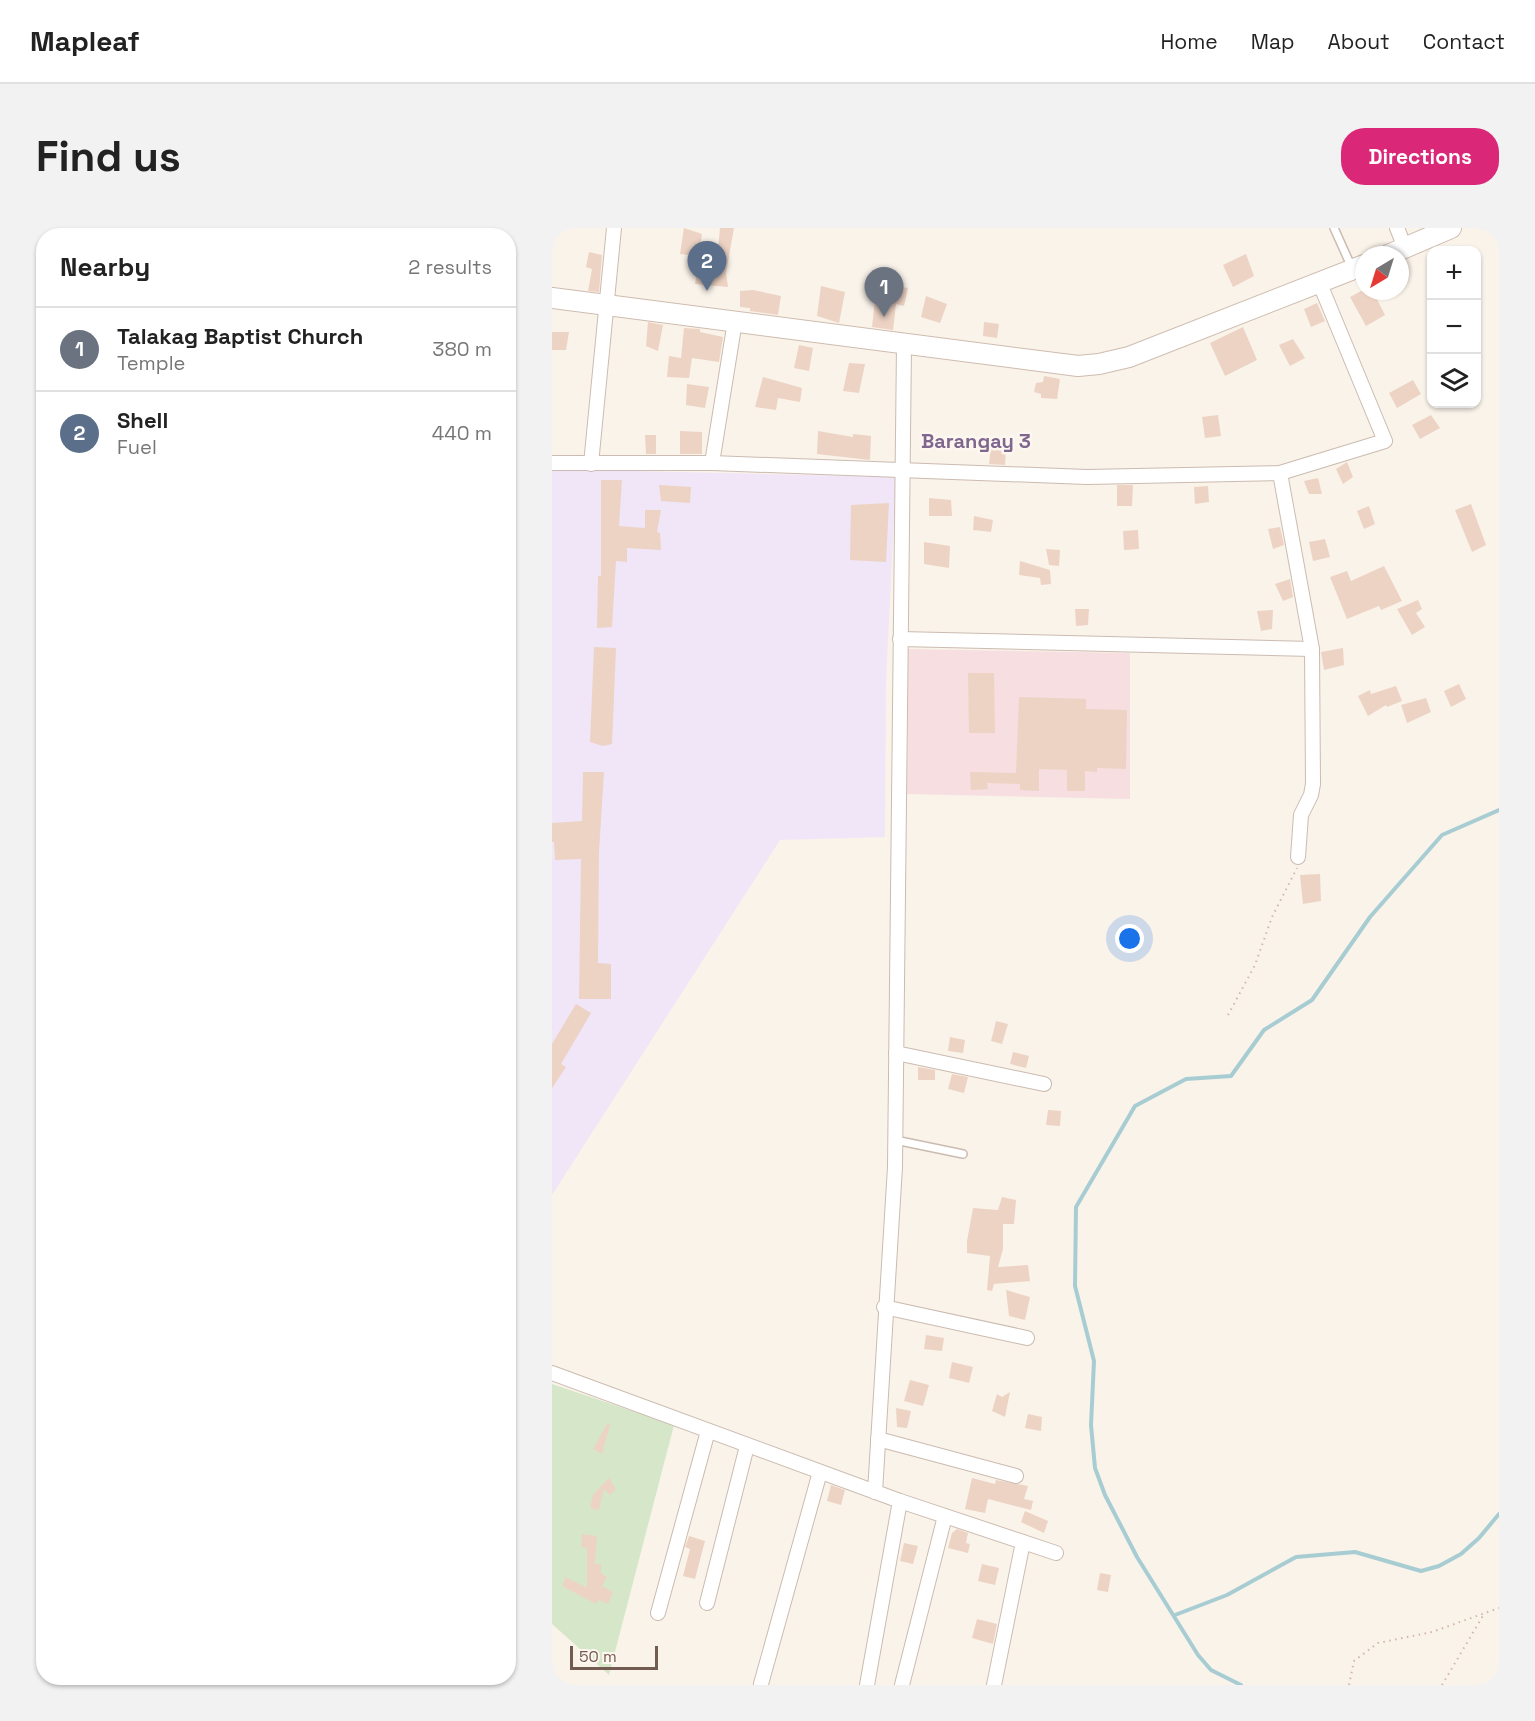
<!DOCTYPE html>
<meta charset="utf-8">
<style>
body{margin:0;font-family:"Space Grotesk",sans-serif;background:#f2f2f2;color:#222}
.controls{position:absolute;right:18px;top:18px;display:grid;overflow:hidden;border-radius:12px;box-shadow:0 2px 4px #0004}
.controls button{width:54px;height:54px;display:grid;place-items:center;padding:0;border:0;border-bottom:2px solid #e0e0e0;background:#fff;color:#222;font:30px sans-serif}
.compass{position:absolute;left:803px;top:18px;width:54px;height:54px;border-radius:50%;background:#fff;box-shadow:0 2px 4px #0004;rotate:218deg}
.scale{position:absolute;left:18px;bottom:15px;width:88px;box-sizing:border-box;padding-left:6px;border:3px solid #725b50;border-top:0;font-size:16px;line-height:21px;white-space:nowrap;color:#725b50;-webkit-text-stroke:4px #fdf7f0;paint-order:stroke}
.you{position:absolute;left:578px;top:711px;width:21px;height:21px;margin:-15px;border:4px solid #fff;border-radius:50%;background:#1a73e8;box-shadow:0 0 0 9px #1a73e833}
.badge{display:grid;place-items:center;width:39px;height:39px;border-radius:50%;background:#db2777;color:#fff;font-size:20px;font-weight:700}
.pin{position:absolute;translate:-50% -50px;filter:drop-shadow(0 2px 3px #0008)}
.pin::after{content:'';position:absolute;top:32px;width:21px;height:18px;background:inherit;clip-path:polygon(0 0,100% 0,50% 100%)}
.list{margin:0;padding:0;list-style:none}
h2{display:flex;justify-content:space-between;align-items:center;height:78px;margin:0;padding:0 24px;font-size:26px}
h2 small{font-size:20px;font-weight:400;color:#767676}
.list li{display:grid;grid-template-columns:39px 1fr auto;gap:18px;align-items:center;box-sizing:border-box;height:84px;padding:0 24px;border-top:2px solid #e0e0e0}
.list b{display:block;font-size:22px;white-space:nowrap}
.list p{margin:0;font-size:20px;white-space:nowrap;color:#767676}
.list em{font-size:20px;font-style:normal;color:#767676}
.icon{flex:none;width:33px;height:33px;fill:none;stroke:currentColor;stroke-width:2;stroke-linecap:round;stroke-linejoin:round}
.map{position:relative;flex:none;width:947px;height:1457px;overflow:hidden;border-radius:24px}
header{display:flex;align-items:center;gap:36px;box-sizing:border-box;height:84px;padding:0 30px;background:#fff;border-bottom:2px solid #e0e0e0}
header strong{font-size:28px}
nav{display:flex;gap:33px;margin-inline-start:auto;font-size:21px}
.intro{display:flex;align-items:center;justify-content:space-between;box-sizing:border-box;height:144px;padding:0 36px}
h1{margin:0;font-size:42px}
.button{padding:15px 27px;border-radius:24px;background:#db2777;color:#fff;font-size:21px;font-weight:700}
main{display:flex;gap:36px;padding:0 36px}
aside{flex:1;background:#fff;border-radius:24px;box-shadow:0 2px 4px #0004}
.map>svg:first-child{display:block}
</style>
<header>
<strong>Mapleaf</strong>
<nav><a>Home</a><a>Map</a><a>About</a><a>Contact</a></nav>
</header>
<div class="intro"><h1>Find us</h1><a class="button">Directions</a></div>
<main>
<aside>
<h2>Nearby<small>2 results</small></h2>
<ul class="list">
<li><span class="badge" style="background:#6b7280">1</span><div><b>Talakag Baptist Church</b><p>Temple</p></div><em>380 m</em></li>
<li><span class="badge" style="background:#5c6f8a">2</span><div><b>Shell</b><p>Fuel</p></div><em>440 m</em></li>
</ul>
</aside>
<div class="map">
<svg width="947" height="1457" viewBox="0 0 947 1457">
<rect width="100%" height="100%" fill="#faf3ea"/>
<!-- education -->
<polygon fill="#f0e6f7" points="0,241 344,249 334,453 333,609 228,612 0,967"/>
<!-- medical -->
<polygon fill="#f7dee1" points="356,421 578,425 578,571 355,566"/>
<!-- green -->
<polygon fill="#d6e7c9" points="0,1156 122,1197 57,1447 0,1396"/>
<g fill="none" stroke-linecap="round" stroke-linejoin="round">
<!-- stream -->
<g stroke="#a7cdd3" stroke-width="4">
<polyline points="623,1387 675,1367 744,1329 803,1324 869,1343 887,1338 909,1326 927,1310 947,1286"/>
<polyline points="689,1457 659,1442 646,1427 585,1329 553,1267 543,1240 539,1197 542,1133 523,1058 524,979 583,878 634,851 679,848 712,802 760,772 818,689 890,607 947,582"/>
</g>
</g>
<!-- building -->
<g fill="#edd3c4">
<polygon points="132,0 150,6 147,28 128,26"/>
<polygon points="168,0 182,0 174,45 176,59 143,56 146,41 164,43"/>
<polygon points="37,24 50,27 47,64 36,63 40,41 34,39"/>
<polygon points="694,26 702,48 681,59 671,37"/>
<polygon points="325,55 356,60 352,78 344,76 341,102 320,99"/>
<polygon points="269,58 293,64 287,95 265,88"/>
<polygon points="201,62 229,68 226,87 198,83 198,80 188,79 188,63"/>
<polygon points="809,63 821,63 833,87 814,98 798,69"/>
<polygon points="374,68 395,76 388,95 369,89"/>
<polygon points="765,75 773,93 759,99 752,81"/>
<polygon points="96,94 111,97 106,123 94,118"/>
<polygon points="432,94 447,96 445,110 431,108"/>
<polygon points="691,99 705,132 673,148 658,115"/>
<polygon points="132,100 148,101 148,104 171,109 167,134 140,130 137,150 115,149 117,128 129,130"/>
<polygon points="0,104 17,104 14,122 0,122"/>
<polygon points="741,111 753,130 738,138 727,117"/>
<polygon points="247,117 261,120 257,143 242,140"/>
<polygon points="297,135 313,136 307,165 291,163"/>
<polygon points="492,148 508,151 505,171 489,170 489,166 482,164 484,155 491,154"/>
<polygon points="211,149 250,160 248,174 226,170 224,182 203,179"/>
<polygon points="861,152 869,166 845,180 837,165"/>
<polygon points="135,156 157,159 153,180 134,177"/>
<polygon points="666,187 669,208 653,210 650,189"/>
<polygon points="879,187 888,200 868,211 860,197"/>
<polygon points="128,203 150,204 150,226 128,226"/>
<polygon points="266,203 301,209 301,206 319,208 318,232 265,226"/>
<polygon points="93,207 104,207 104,226 94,226"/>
<polygon points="439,218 454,220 453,237 437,236"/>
<polygon points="795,234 801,249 791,256 784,241"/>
<polygon points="766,250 770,266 757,266 752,253"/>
<polygon points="49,252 70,252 67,298 93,300 93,282 109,282 105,304 108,305 109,322 75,320 75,334 64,333 60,399 45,400 46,348 49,348"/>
<polygon points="107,257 139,259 138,275 109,273"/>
<polygon points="565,257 581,257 580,278 565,278"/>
<polygon points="656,258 657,274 643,276 642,259"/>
<polygon points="377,270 399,272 400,288 377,288"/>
<polygon points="337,275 334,334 298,332 299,277"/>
<polygon points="919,276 934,317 920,324 903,282"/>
<polygon points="817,278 823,296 812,301 805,283"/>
<polygon points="422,288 441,292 439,304 421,302"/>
<polygon points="728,299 732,317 721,321 716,301"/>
<polygon points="586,302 587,321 572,322 571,303"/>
<polygon points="773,311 778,329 761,333 757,314"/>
<polygon points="372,314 398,318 397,340 372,336"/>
<polygon points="494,321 508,322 507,338 497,337"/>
<polygon points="468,333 498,342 499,356 489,357 488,350 467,347"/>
<polygon points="832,338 850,373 829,382 827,378 795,391 778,349 795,343 799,353"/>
<polygon points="738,351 741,369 731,373 723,356"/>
<polygon points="866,372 870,381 864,385 873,399 860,407 845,381"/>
<polygon points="523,381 537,381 536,397 524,398"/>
<polygon points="721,382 720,401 709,403 705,383"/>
<polygon points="42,419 64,420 60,516 51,518 38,514"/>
<polygon points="791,420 792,437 772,442 769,424"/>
<polygon points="416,445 442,445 443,505 417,505"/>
<polygon points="907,456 914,471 899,479 892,463"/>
<polygon points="844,458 850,473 835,479 834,477 816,488 806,468 818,462 819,466"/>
<polygon points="467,469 534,471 534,481 575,482 574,541 545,540 545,544 533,543 533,563 515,563 515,542 487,541 487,563 468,562 468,556 435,555 436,561 419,562 418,544 464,545"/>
<polygon points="874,470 879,484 855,495 849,477"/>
<polygon points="31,544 52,544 47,624 46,735 59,736 59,771 27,771 29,631 3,632 2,614 0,614 0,595 30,593"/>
<polygon points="768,646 769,673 751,676 748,647"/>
<polygon points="24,776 39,785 9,836 14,839 0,860 0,816"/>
<polygon points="444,793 456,796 450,816 439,813"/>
<polygon points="398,809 413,812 411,825 396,823"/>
<polygon points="461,824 477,828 474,840 458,836"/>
<polygon points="366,839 383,842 383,852 366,852"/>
<polygon points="400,846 416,849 412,865 396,861"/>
<polygon points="496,882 509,883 508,898 494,897"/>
<polygon points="450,969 464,972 462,996 451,996 451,1021 446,1039 476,1037 478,1053 442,1056 440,1063 435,1062 438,1028 415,1025 415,1013 421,980 446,982"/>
<polygon points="454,1062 478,1069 473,1092 457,1088"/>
<polygon points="374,1107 392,1110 390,1123 372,1121"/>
<polygon points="400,1134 421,1139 417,1155 397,1150"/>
<polygon points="358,1152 377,1157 371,1178 352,1173"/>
<polygon points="458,1164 453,1189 440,1183 445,1166 450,1169"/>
<polygon points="344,1180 359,1183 355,1200 345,1199"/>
<polygon points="476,1186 490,1189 489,1203 473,1200"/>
<polygon points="55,1196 58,1197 50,1226 41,1221"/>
<polygon points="57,1250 64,1261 58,1267 52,1261 47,1282 38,1280 41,1267"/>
<polygon points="420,1250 443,1256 444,1252 476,1258 472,1271 481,1273 479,1282 436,1271 433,1285 413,1281"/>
<polygon points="279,1257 293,1262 289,1277 275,1273"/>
<polygon points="473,1283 496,1293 492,1305 469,1294"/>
<polygon points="405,1301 416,1305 414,1315 418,1316 416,1325 396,1320 400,1305"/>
<polygon points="30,1306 45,1308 43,1336 49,1336 49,1345 55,1349 50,1358 61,1364 56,1376 47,1372 44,1376 10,1358 14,1349 35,1360 35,1320 29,1319"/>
<polygon points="137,1308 153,1313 143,1351 131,1348 138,1321 133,1319"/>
<polygon points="352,1315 366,1318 361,1336 348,1333"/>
<polygon points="430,1336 447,1340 443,1357 426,1353"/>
<polygon points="548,1345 559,1347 556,1364 545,1362"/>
<polygon points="425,1391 445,1396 441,1416 420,1410"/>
</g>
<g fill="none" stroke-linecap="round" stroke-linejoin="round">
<defs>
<g id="service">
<polyline points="782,0 800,40"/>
<polyline points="343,912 411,926"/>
</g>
<g id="minor">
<polyline points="845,0 853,20"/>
<polyline points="0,235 160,235 535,249 728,245 833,213 768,56"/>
<polyline points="160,235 183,93"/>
<polyline points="39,236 62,0"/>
<polyline points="728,245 760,421 761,556 759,567 749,587 746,629"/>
<polyline points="348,411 760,421"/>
<polyline points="344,825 492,856"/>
<polyline points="332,1079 475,1110"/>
<polyline points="0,1145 348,1273 504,1325"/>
<polyline points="326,1211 464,1248"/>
<polyline points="323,1264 343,939 352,116"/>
<polyline points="155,1375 195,1218"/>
<polyline points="106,1385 156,1203"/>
<polyline points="209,1456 268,1244"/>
<polyline points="315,1457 348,1273"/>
<polyline points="350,1457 393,1288"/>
<polyline points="442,1457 471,1314"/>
</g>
<g id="secondary">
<polyline points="836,27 899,0"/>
<polyline points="0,70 526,138 547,136 577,129 812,37"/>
</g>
</defs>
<!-- service casing -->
<use href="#service" stroke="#cbbbb0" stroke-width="10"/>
<!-- minor casing -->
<use href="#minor" stroke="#cbbbb0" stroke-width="16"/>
<!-- secondary casing -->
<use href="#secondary" stroke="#cebcae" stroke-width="22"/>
<!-- path -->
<g stroke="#d2b6a7" stroke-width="2" stroke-dasharray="1.5 4.5" stroke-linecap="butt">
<polyline points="676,787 703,737 720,689 745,640"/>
<polyline points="797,1457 802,1433 826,1415 880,1404 947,1380"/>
<polyline points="890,1457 932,1386"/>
</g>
<!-- service -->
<use href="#service" stroke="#fff" stroke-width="7"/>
<!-- minor -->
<use href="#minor" stroke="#fff" stroke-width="14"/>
<!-- secondary -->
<use href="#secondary" stroke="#fff" stroke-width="20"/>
</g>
<g text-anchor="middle" stroke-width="5" stroke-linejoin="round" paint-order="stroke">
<!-- quarter labels -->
<g font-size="20" font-weight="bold" fill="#80678e" stroke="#fdf7f0">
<text x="424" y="220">Barangay 3</text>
</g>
</g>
</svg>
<div class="controls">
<button>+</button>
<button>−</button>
<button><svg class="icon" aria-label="layers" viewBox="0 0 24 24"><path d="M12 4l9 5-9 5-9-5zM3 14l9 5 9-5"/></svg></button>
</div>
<svg class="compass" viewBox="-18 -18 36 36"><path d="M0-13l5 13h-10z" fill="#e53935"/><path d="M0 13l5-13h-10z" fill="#767676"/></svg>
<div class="scale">50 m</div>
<div class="you"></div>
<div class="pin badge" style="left:332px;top:89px;background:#6b7280">1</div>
<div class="pin badge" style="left:155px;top:63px;background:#5c6f8a">2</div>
</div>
</main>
